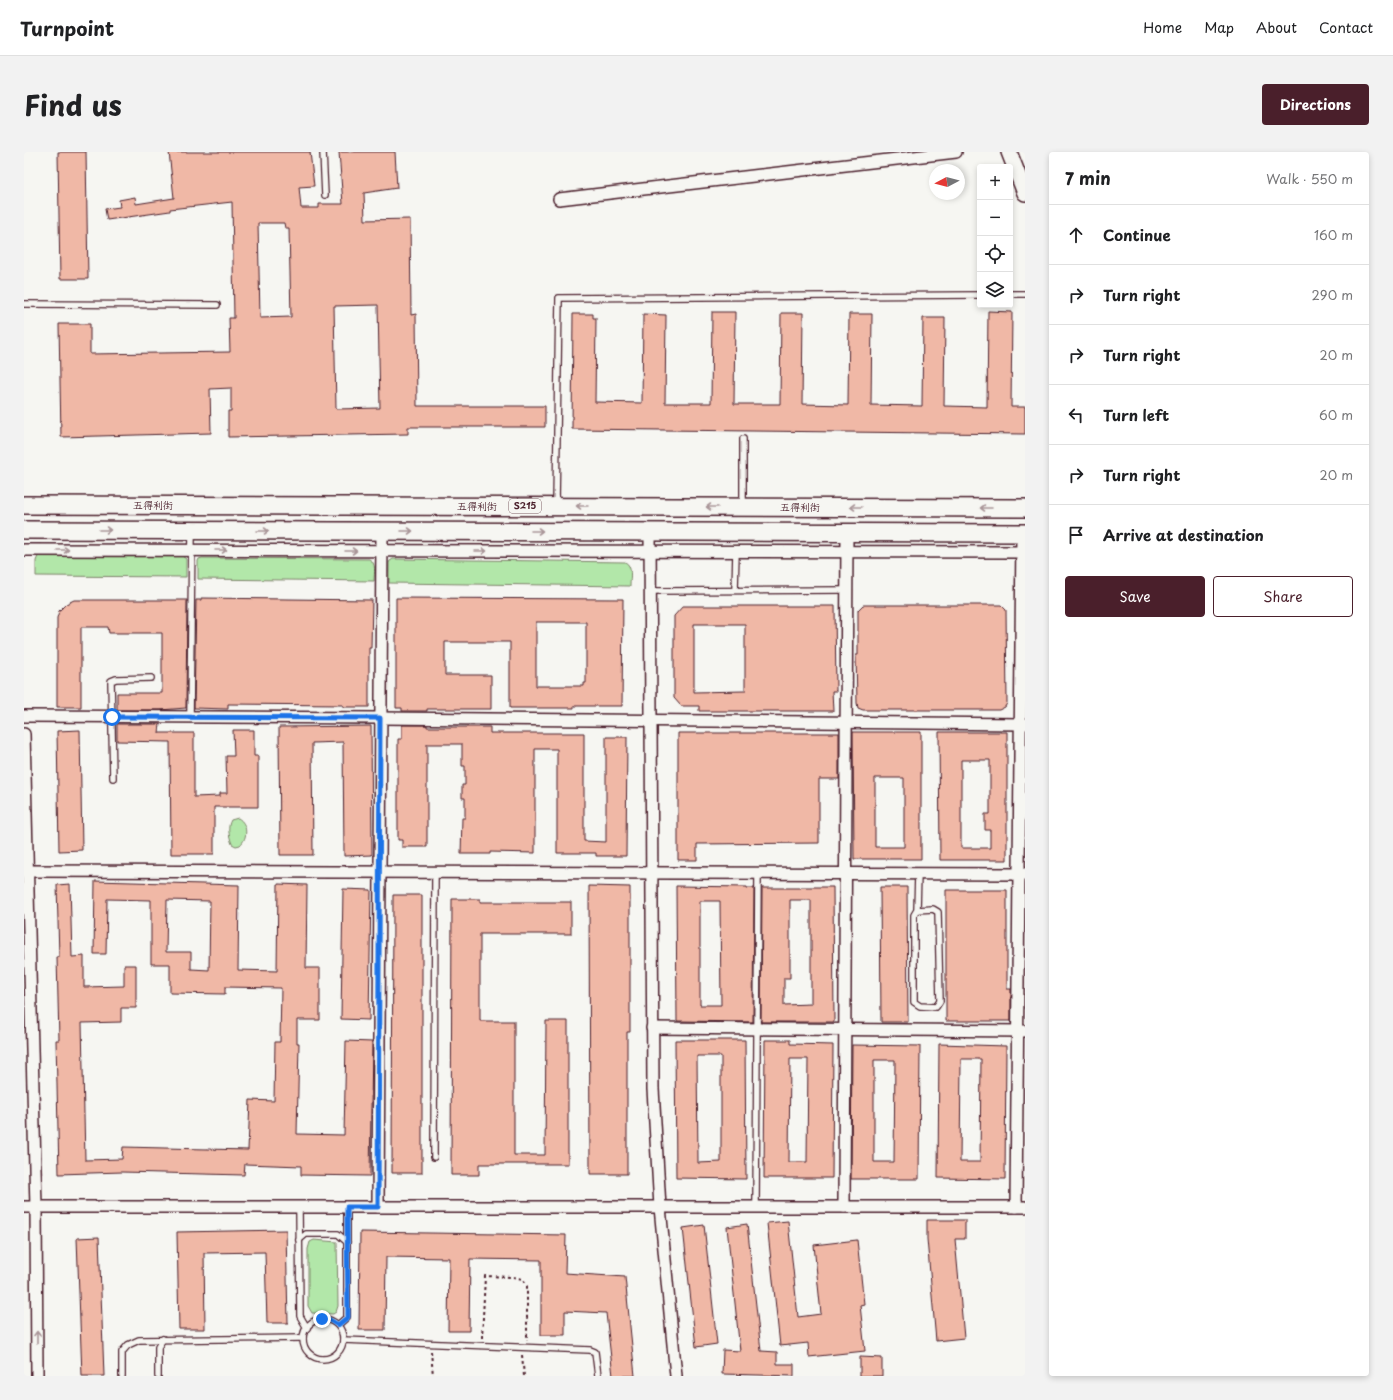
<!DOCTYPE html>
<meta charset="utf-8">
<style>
body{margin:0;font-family:"Playpen Sans","LXGW WenKai TC",sans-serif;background:#f2f2f2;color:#202124}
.controls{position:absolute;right:12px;top:12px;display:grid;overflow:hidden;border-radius:4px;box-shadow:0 2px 6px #0003}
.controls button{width:36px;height:36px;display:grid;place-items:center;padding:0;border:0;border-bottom:1px solid #e0e0e0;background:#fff;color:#202124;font:20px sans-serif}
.compass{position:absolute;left:905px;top:12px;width:36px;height:36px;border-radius:50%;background:#fff;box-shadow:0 2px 6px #0003;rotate:263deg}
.stop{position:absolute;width:12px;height:12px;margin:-9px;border:3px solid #1a73e8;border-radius:50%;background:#fff}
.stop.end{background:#1a73e8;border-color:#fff;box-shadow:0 1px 4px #0008}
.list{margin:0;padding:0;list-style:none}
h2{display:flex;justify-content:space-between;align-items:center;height:52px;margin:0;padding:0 16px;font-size:17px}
h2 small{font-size:13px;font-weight:400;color:#757577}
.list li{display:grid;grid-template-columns:26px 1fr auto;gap:12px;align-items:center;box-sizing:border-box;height:60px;padding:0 16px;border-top:1px solid #e0e0e0}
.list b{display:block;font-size:15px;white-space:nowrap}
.list em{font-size:13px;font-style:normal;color:#757577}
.actions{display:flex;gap:8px;padding:12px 16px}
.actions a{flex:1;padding:9px 0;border:1px solid #4a1f2b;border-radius:4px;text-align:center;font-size:14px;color:#4a1f2b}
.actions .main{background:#4a1f2b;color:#fff}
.icon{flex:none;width:22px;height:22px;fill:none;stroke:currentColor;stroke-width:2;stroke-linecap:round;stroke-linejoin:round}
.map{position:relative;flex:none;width:1001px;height:1224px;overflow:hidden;border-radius:4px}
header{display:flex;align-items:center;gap:24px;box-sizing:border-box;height:56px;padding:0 20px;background:#fff;border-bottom:1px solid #e0e0e0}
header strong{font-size:19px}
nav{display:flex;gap:22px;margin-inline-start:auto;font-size:14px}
.intro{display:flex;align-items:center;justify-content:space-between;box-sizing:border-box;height:96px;padding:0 24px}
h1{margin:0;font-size:28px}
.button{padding:10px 18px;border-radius:4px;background:#4a1f2b;color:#fff;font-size:14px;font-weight:700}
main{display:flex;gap:24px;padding:0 24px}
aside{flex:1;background:#fff;border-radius:4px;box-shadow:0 2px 6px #0003}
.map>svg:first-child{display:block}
</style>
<header>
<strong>Turnpoint</strong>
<nav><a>Home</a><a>Map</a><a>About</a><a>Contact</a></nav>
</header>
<div class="intro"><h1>Find us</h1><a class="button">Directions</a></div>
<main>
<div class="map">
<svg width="1001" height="1224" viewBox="0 0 1001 1224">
<rect width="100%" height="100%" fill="#f6f6f2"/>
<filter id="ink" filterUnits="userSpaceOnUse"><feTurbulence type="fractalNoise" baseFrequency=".025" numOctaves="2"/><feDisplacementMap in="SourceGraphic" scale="8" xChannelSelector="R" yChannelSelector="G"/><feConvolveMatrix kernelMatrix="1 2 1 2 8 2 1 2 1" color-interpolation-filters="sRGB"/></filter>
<g filter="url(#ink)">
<!-- green -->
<g fill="#b2e7a9" stroke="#7e836a">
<polygon points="18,403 158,404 162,407 162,425 12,424 12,409 14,404"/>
<path d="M 178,406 L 345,407 C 353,411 350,421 350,429 L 174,427 L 174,409 L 175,407 Z"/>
<path d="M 369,407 L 601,410 C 609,414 606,426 606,434 L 365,431 L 365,411 L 366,409 Z"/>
<path d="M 214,666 C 224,672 224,686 216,693 L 212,694 L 208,692 C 205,684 203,675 207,668 Z"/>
<polygon points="290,1088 313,1090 314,1154 312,1160 309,1162 288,1161 284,1154 284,1097 286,1090"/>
</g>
<!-- building -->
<g fill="#f0b8a6" stroke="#4a1f2b" fill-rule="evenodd">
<polygon points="34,0 62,0 64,127 36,127"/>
<path d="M 145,0 L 286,0 L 290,34 L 275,35 L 277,56 L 295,56 L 295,52 L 319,52 L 315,0 L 371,0 L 373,36 L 340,41 L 341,68 L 386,67 L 387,163 L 392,162 L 393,254 L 521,254 L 521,275 L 384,275 L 384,282 L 204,285 L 204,259 L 207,259 L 207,236 L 186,237 L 187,281 L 37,285 L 35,172 L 66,172 L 66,202 L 206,200 L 205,166 L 210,166 L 208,50 L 146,57 L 146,59 L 83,68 L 81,57 L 96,55 L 95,48 L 111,45 L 112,52 L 150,46 ZM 234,71 L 260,71 L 261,76 L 265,76 L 267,165 L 236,166 ZM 354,153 L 356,256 L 312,257 L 310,154 Z"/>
<polygon points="964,159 988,160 987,255 1001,255 1001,282 548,277 549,162 569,162 569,166 572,166 571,250 618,251 619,162 642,163 641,251 687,251 688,160 711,160 710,252 756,252 757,161 779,161 778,252 824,253 825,162 848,162 847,253 898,254 899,166 921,166 920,254 963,255"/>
<polygon points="177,446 348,448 347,496 345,496 345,555 319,555 319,553 204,552 204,557 170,556 172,448 177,448"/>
<path d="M 372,446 L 599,447 L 598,554 L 550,554 L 550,556 L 486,556 L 486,490 L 421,490 L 421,523 L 467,523 L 467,557 L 403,557 L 403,559 L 378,559 L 378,556 L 372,556 ZM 512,470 L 562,470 L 562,531 L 560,531 L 560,534 L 512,534 Z"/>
<polygon points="50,448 163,448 162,556 136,558 93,558 93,541 138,541 138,481 85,481 84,475 57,475 57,555 33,555 33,466 35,459 42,452"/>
<polygon points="839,453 977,453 982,458 983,551 981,555 975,558 839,558 834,556 833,551 832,503 834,503 834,458"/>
<path d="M 659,454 L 811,454 L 812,539 L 808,539 L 809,559 L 675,559 L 675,554 L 657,554 L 650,546 L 650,464 ZM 670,472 L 721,472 L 721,539 L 670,540 Z"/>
<polygon points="93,572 136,572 135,581 170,581 170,645 196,644 196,641 203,641 202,604 210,604 209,578 230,578 230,604 234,604 234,655 190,655 190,702 147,702 146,590 93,589"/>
<polygon points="378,573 403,573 403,575 466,575 466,581 560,581 560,689 582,690 582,585 603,585 602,704 572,704 572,701 533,701 533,597 511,597 511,701 466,700 466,702 437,702 438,666 441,666 441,646 438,646 438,633 441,633 441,614 438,614 438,592 403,592 403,695 378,695 378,688 374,688 374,587 378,587"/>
<polygon points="347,574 348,703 320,704 319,590 288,591 289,703 256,703 255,575"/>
<polygon points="56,578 58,698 35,699 33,579"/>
<path d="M 829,580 L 897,580 L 897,707 L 830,707 ZM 851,626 L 880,626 L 880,695 L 851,695 Z"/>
<path d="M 915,580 L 983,580 L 983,708 L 916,708 ZM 937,608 L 966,608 L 966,662 L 961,662 L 961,678 L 966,678 L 966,696 L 937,696 Z"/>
<polygon points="654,581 815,581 815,627 795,627 795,691 673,692 673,708 654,708"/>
<path d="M 71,729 L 215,733 L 214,818 L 253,819 L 254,732 L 283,733 L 282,816 L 296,816 L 296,868 L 273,868 L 273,891 L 275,891 L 273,982 L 320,983 L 322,889 L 348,890 L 346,1024 L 277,1023 L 277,1014 L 221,1012 L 220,1023 L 98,1020 L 35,1022 L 32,888 L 35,888 L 33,805 L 35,805 L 33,733 L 46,732 L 48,805 L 60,804 L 60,835 L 100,834 L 100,813 L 112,813 L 112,856 L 97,856 L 97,870 L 58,871 L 61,1008 L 98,1007 L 99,995 L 224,998 L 226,948 L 250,949 L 251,890 L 256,890 L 257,836 L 201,835 L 201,842 L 146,841 L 146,812 L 127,812 L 127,748 L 83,747 L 82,802 L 70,802 ZM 143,748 L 186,749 L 185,818 L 167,817 L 167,800 L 142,800 Z"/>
<polygon points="565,734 606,735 606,880 603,880 603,1022 566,1022"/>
<path d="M 652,734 L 723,735 L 723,736 L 730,736 L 729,870 L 653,869 ZM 676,749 L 696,749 L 697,853 L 676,853 Z"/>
<path d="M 777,735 L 809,735 L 810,870 L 737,870 L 738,736 L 777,736 ZM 766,748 L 787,748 L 787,852 L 760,853 L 760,826 L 766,826 Z"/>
<polygon points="856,735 883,735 884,870 857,870"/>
<polygon points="319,737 347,738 345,868 317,867"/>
<polygon points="922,738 983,738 983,837 987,837 987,869 922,869"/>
<polygon points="369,743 398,743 398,1021 368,1021"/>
<polygon points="428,747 456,747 456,750 547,750 547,782 456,782 456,869 490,869 490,1003 521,1003 522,869 544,869 544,1012 455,1012 455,1023 427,1023"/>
<path d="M 651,888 L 721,888 L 722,1027 L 652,1026 ZM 673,904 L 697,904 L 697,1010 L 674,1011 Z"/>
<path d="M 741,888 L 766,888 L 766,892 L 809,893 L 808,1026 L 740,1026 ZM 766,907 L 784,907 L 783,1010 L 765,1010 Z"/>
<path d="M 915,892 L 982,894 L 981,1027 L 914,1026 ZM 937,907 L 957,907 L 956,1010 L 936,1010 Z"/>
<path d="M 828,893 L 896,894 L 895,1027 L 827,1027 ZM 850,908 L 871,908 L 870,1010 L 850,1010 Z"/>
<polygon points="903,1068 941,1068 941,1087 931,1087 940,1186 912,1189 903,1087"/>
<polygon points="764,1069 774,1165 797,1162 790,1093 833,1088 840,1152 836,1153 841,1199 785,1205 784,1191 756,1194 743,1071"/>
<polygon points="723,1072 737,1199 753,1200 753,1212 770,1212 770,1224 698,1222 699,1198 716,1199 703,1075"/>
<polygon points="680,1073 693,1192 672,1195 659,1076"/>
<polygon points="262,1078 264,1171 243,1171 241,1100 180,1101 181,1177 155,1177 153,1080"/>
<polygon points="336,1080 542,1083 541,1121 601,1125 611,1224 589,1224 582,1161 541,1159 541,1183 517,1183 517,1108 446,1107 445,1179 424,1179 425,1106 362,1105 361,1178 335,1178"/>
<polygon points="75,1085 80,1224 58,1224 53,1086"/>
<polygon points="836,1205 858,1206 858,1224 836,1224"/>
</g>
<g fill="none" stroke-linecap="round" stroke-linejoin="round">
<defs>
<g id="lane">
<polyline points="299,0 301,43"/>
<polyline points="986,142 1001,142"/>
<polyline points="0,152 193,153"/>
<polyline points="532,352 535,146 956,143"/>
<polyline points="719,352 719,287"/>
<polyline points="711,438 712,400"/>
<polyline points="626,439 823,438"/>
<polyline points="166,565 168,379"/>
<polyline points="89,626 87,529 92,527 127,526"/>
<polyline points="893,758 909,757 914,760 916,849 912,855 896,854 890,850 890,763 893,758 894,722"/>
<polyline points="410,1005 411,720"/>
<polyline points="275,1055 276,1164 283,1176"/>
<polyline points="732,1055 734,721"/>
<polyline points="275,1088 282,1082 314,1082 323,1090"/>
<circle cx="299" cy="1187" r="20"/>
<polyline points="314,1173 323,1165 323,1055"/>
<polyline points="319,1188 566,1198 571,1200 574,1224"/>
<polyline points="98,1224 98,1200 104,1193 115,1188 279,1186"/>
<polyline points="134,1224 134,1195 139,1187"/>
</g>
<g id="street">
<polyline points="535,47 932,0"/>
<polyline points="626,380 629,937 636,1055 652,1224"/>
<polyline points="0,398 1001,400"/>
<polyline points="0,564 356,566 1001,572"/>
<polyline points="0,582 12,1055 13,1224"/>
<polyline points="0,719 1001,722"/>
<polyline points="628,876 1000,879"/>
<polyline points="0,1055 1001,1055"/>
<polyline points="354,1055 358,379"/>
<polyline points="820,1055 823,380"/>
<polyline points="992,1055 998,381"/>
</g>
<polyline id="secondary" points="985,0 1001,41"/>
<g id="primary">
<polyline points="0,353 1001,356"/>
<polyline points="0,378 1001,381"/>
</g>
</defs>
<!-- lane casing -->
<use href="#lane" stroke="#4a1f2b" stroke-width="8"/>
<!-- street casing -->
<use href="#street" stroke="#4a1f2b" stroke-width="14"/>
<!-- secondary casing -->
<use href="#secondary" stroke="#4a1f2b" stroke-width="18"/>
<!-- primary casing -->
<use href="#primary" stroke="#4a1f2b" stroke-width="20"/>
<!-- path -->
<g stroke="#4a1f2b" stroke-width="2" stroke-dasharray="3 3" stroke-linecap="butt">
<polyline points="458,1186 461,1124 489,1125 499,1127 503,1134 503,1188"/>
<polyline points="407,1199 409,1224"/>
<polyline points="498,1203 500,1224"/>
</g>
<!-- lane -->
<use href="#lane" stroke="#f6f6f2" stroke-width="5.5"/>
<!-- street -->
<use href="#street" stroke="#f6f6f2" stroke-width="11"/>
<!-- secondary -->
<use href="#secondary" stroke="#f6f6f2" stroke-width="15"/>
<!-- primary -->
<use href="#primary" stroke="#f6f6f2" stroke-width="17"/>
</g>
<!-- one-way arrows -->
<defs><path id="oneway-shaft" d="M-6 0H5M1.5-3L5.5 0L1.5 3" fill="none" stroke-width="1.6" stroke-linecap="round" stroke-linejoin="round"/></defs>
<g stroke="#a99598">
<use href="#oneway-shaft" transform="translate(558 354) rotate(-180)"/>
<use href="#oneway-shaft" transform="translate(688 355) rotate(-180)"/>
<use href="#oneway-shaft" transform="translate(832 355) rotate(-180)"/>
<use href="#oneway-shaft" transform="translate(962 356) rotate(-180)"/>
<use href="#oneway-shaft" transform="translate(81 378)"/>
<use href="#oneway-shaft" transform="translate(239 379)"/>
<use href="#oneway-shaft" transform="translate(383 379)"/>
<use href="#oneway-shaft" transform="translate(513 379)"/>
<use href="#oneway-shaft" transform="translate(39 398)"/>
<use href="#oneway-shaft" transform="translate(197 398)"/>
<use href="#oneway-shaft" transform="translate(327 399)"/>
<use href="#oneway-shaft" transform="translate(457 399)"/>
<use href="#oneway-shaft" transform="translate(13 1185) rotate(-90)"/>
</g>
</g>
<g fill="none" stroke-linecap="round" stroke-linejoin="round" filter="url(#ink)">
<!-- route -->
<polyline stroke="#1a73e8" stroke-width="5" points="88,565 356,566 354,1055 323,1055 324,1165 314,1173 304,1167 298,1167"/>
</g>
<g text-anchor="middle" stroke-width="3" stroke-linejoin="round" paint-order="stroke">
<!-- shield labels -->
<rect fill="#f6f6f2" stroke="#7e6067" stroke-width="1" x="485" y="347" width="32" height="14" rx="3"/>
<g font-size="9" font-weight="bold" fill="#4a1f2b">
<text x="501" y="357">S215</text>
</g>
<!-- street labels -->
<g font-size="10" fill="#4a1f2b" stroke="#f6f6f2">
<text x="129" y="357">五得利街</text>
<text x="453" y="358">五得利街</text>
<text x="776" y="359">五得利街</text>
</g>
</g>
</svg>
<div class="controls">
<button>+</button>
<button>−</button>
<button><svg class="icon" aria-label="locate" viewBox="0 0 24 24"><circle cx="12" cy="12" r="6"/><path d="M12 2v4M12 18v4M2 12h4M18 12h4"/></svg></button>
<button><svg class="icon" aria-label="layers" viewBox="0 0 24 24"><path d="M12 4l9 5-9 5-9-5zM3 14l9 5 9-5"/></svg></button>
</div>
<svg class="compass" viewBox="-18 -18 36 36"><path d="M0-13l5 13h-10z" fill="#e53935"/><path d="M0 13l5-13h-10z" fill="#757577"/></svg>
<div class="stop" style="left:88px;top:565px"></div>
<div class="stop end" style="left:298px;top:1167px"></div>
</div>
<aside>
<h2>7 min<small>Walk · 550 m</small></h2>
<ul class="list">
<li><svg class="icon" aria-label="ahead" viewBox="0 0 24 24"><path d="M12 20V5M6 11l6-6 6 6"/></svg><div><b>Continue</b></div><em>160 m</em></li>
<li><svg class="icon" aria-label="right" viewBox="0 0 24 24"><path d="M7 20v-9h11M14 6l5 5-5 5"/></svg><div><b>Turn right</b></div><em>290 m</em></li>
<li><svg class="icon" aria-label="right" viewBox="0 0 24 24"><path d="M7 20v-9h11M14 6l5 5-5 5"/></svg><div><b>Turn right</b></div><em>20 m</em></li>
<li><svg class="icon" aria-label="left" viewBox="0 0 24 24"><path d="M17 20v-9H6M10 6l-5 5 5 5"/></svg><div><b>Turn left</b></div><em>60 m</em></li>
<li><svg class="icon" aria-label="right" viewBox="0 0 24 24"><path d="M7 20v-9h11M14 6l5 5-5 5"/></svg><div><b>Turn right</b></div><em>20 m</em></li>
<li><svg class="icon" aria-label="arrive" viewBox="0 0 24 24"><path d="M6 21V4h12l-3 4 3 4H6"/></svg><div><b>Arrive at destination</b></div></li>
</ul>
<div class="actions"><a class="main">Save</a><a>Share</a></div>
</aside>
</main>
